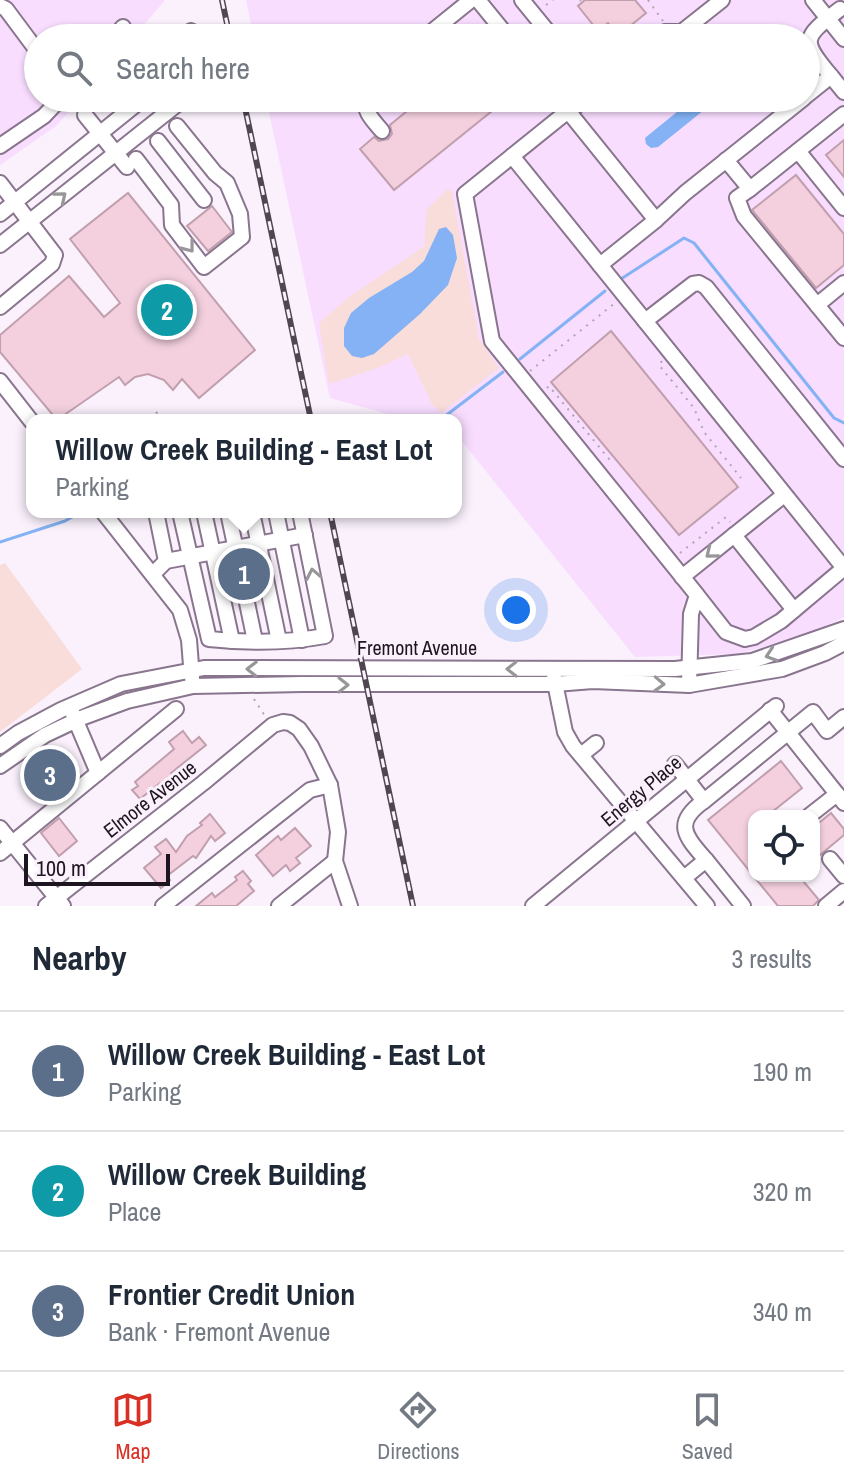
<!DOCTYPE html>
<meta charset="utf-8">
<style>
body{margin:0;font-family:"Archivo Narrow",sans-serif;background:#f2f2f3;color:#1f2937}
.controls{position:absolute;right:24px;bottom:24px;display:grid;overflow:hidden;border-radius:16px;box-shadow:0 2px 6px #0004}
.controls button{width:72px;height:72px;display:grid;place-items:center;padding:0;border:0;border-bottom:2px solid #e0e1e3;background:#fff;color:#1f2937;font:40px sans-serif}
.scale{position:absolute;left:24px;bottom:20px;width:146px;box-sizing:border-box;padding-left:8px;border:4px solid #1d151f;border-top:0;font-size:22px;line-height:28px;white-space:nowrap;color:#1d151f;-webkit-text-stroke:6px #faf1fc;paint-order:stroke}
.you{position:absolute;left:516px;top:610px;width:28px;height:28px;margin:-20px;border:6px solid #fff;border-radius:50%;background:#1a73e8;box-shadow:0 0 0 12px #1a73e833}
.badge{display:grid;place-items:center;width:52px;height:52px;border-radius:50%;background:#d93025;color:#fff;font-size:26px;font-weight:700}
.pin{position:absolute;translate:-50% -50%;border:4px solid #fff;box-shadow:0 2px 8px #0006}
.popup{position:absolute;left:26px;top:414px;width:436px;height:104px;box-sizing:border-box;display:grid;place-content:center;border-radius:16px;background:#fff;filter:drop-shadow(0 2px 6px #0005);font-size:26px;white-space:nowrap;color:#747a83}
.popup b{font-size:30px;color:#1f2937}
.popup::after{content:'';position:absolute;left:50%;top:100%;margin-left:-16px;border:16px solid transparent;border-top-color:#fff}
.list{margin:0;padding:0;list-style:none}
h2{display:flex;justify-content:space-between;align-items:center;height:104px;margin:0;padding:0 32px;font-size:34px}
h2 small{font-size:26px;font-weight:400;color:#747a83}
.list li{display:grid;grid-template-columns:52px 1fr auto;gap:24px;align-items:center;box-sizing:border-box;height:120px;padding:0 32px;border-top:2px solid #e0e1e3}
.list b{display:block;font-size:30px;white-space:nowrap}
.list p{margin:0;font-size:26px;white-space:nowrap;color:#747a83}
.list em{font-size:26px;font-style:normal;color:#747a83}
.icon{flex:none;width:44px;height:44px;fill:none;stroke:currentColor;stroke-width:2;stroke-linecap:round;stroke-linejoin:round}
.map{position:relative;flex:none;width:844px;height:906px;overflow:hidden}
.search{position:absolute;background:#fff;box-shadow:0 2px 6px #0004;left:24px;right:24px;top:24px;height:88px;display:flex;align-items:center;gap:20px;box-sizing:border-box;padding:0 28px;border-radius:44px;color:#747a83;font-size:30px}
.sheet{height:464px;background:#fff}
nav{display:flex;justify-content:space-around;align-items:center;box-sizing:border-box;height:112px;border-top:2px solid #e0e1e3;background:#fff;font-size:22px;color:#747a83}
nav a{display:grid;justify-items:center;gap:4px}
nav .on{color:#d93025}
.map>svg:first-child{display:block}
</style>
<div class="map">
<svg width="844" height="906" viewBox="0 0 844 906">
<rect width="100%" height="100%" fill="#faf1fc"/>
<!-- built -->
<g fill="#f8ddff">
<polygon points="0,0 165,0 133,38 38,38 38,98 81,98 56,126 0,165"/>
<polygon points="246,0 844,0 844,617 806,636 737,654 635,657 456,434 456,420 409,420 330,398 266,98 806,98 806,38 254,38"/>
</g>
<!-- green -->
<g fill="#f8dddb">
<polygon points="448,189 452,192 479,339 499,368 441,413 432,404 408,354 375,369 329,384 319,323 349,297 425,246 426,210"/>
<polygon points="5,563 82,669 0,732 0,565"/>
</g>
<!-- water -->
<g fill="#84b2f4">
<polygon points="694,98 719,98 658,147 651,148 646,144 645,138"/>
<polygon points="446,227 453,235 457,258 448,285 420,314 374,354 362,358 352,356 344,346 344,328 351,313 369,298 412,272 424,261 439,229"/>
</g>
<g fill="none" stroke-linecap="round" stroke-linejoin="round">
<!-- stream -->
<g stroke="#84b2f4" stroke-width="3">
<polyline points="621,279 684,238 694,243 834,418 844,423"/>
<polyline points="520,359 605,291"/>
<polyline points="440,420 503,372"/>
<polyline points="0,542 65,521 81,512"/>
</g>
</g>
<!-- building -->
<g fill="#f4d0df" stroke="#c19fad" stroke-width="2">
<polygon points="585,0 635,0 646,13 619,35 608,23 598,31 578,6"/>
<polygon points="423,98 508,98 394,190 360,149 374,137 379,141 388,139 392,134 390,125"/>
<polygon points="844,140 844,177 826,155"/>
<polygon points="796,175 844,234 844,265 816,288 752,210"/>
<polygon points="128,193 255,350 199,398 182,379 173,390 164,380 148,374 135,377 125,385 119,377 57,420 0,352 0,335 69,276 104,317 120,303 70,239"/>
<polygon points="212,206 232,232 208,251 187,226"/>
<polygon points="611,331 738,487 679,535 551,382"/>
<polygon points="183,731 192,743 199,737 206,745 171,773 173,775 162,784 160,783 140,799 132,790 138,786 135,782 174,749 169,742"/>
<polygon points="53,755 63,767 61,790 53,797 51,794 48,796 38,784 41,765"/>
<polygon points="781,761 802,788 767,816 754,816 754,876 799,876 819,900 813,906 778,906 708,820"/>
<polygon points="831,813 844,829 844,835 814,860 814,827"/>
<polygon points="210,814 225,833 215,841 211,836 196,858 193,856 167,876 170,880 161,888 144,868 161,854 155,847 166,839 176,852 187,836 202,825 200,823"/>
<polygon points="59,818 77,841 59,856 41,833"/>
<polygon points="295,828 311,846 296,858 300,863 290,871 286,865 273,876 256,855 278,836 281,840"/>
<polygon points="243,871 251,881 248,884 254,891 236,906 196,906 212,893 215,897 237,880 235,877"/>
</g>
<g fill="none" stroke-linecap="round" stroke-linejoin="round">
<defs>
<g id="minor">
<polyline points="478,0 509,38"/>
<polyline points="522,0 553,38"/>
<polyline points="813,0 844,39"/>
<polyline points="0,6 6,9 38,52"/>
<polyline points="113,38 123,27"/>
<polyline points="181,38 191,31"/>
<polyline points="424,38 471,0"/>
<polyline points="653,38 665,32 681,32"/>
<polyline points="674,38 722,0"/>
<polyline points="831,76 844,92"/>
<path d="M 806,96 L 831,76 C 800,39 803,38 840,9"/>
<path d="M 366,98 C 363,112 374,121 382,131"/>
<polyline points="557,98 568,111 588,98"/>
<polyline points="85,115 127,167"/>
<polyline points="158,141 204,200"/>
<polyline points="0,146 44,116 61,98"/>
<polyline points="798,151 844,208"/>
<polyline points="512,156 600,265"/>
<polyline points="136,159 171,205 172,225 204,267 242,237 240,214 227,183 215,173 177,126"/>
<polyline points="726,160 750,189 844,114"/>
<polyline points="0,183 55,255 52,264 0,307"/>
<polyline points="750,189 737,198 744,216 844,338"/>
<polyline points="0,214 144,98"/>
<polyline points="656,220 685,193 804,98"/>
<polyline points="0,245 185,98"/>
<polyline points="817,305 844,283"/>
<polyline points="645,321 693,284 699,283 706,287 844,459"/>
<polyline points="0,381 32,422"/>
<polyline points="103,512 180,610 189,640 192,678"/>
<polyline points="156,512 166,561"/>
<path d="M 180,512 L 209,639 C 247,643 287,643 325,636 L 300,512"/>
<polyline points="204,512 232,641"/>
<polyline points="228,512 255,641"/>
<polyline points="252,512 279,641"/>
<polyline points="276,512 302,640"/>
<polyline points="734,535 794,610"/>
<polyline points="153,574 166,561 305,535"/>
<polyline points="682,577 784,495"/>
<polyline points="554,678 565,732 573,746 707,906"/>
<polyline points="689,685 691,614 697,595 492,341 465,194 568,111 656,220 600,265 844,568 781,621 754,637 745,639 726,632 697,595"/>
<polyline points="770,710 837,794"/>
<polyline points="73,714 98,773"/>
<polyline points="0,746 18,733 61,710 121,684 204,668 675,669 752,661 844,629"/>
<polyline points="581,755 596,743"/>
<path d="M 675,764 L 704,801 C 673,823 685,836 706,860 L 684,878"/>
<polyline points="0,766 45,735 81,718 127,701 193,686 302,684 555,684 593,681 689,685 782,669 825,653 844,643"/>
<polyline points="704,801 813,712 827,731 844,717"/>
<polyline points="809,816 837,794 844,803"/>
<polyline points="0,828 63,906"/>
<polyline points="0,853 176,709"/>
<polyline points="830,859 844,876"/>
<polyline points="706,860 743,906"/>
<polyline points="46,906 203,783 273,725 283,722 290,723 299,729 311,746 330,785 338,832 335,861 350,906"/>
<polyline points="163,906 310,790 330,785"/>
<polyline points="279,906 335,861"/>
<polyline points="533,906 776,706"/>
<polyline points="826,906 844,891"/>
</g>
</defs>
<!-- minor casing -->
<use href="#minor" stroke="#89758e" stroke-width="18"/>
<!-- path -->
<g stroke="#aea6b0" stroke-width="2" stroke-dasharray="2 6" stroke-linecap="butt">
<polyline points="580,0 581,1"/>
<polyline points="648,0 663,21"/>
<polyline points="546,5 553,0"/>
<polyline points="662,361 659,365 694,408 704,432 741,478"/>
<polyline points="530,371 615,303"/>
<polyline points="547,388 549,386 609,459 607,462"/>
<polyline points="156,412 163,420"/>
<polyline points="680,553 726,517 730,522"/>
<polyline points="254,699 265,716"/>
</g>
<!-- minor -->
<use href="#minor" stroke="#fff" stroke-width="14"/>
<defs>
<g id="rail">
<polyline points="222,0 230,38"/>
<polyline points="243,98 311,420"/>
<polyline points="330,512 413,906"/>
</g>
</defs>
<!-- rail casing -->
<use href="#rail" stroke="#4f4651" stroke-width="6"/>
<!-- rail -->
<use href="#rail" stroke="#faf1fc" stroke-width="3" stroke-dasharray="9" stroke-linecap="butt"/>
</g>
<!-- one-way arrows -->
<defs><path id="oneway-chevron" d="M-2-3.5L2.5 0L-2 3.5" fill="none" stroke-width="1.6" stroke-linecap="round" stroke-linejoin="round" transform="scale(2)"/></defs>
<g stroke="#99969a">
<use href="#oneway-chevron" transform="translate(61 197) rotate(-39)"/>
<use href="#oneway-chevron" transform="translate(189 247) rotate(52)"/>
<use href="#oneway-chevron" transform="translate(711 553) rotate(141)"/>
<use href="#oneway-chevron" transform="translate(313 574) rotate(-101)"/>
<use href="#oneway-chevron" transform="translate(771 655) rotate(162)"/>
<use href="#oneway-chevron" transform="translate(252 669) rotate(-179)"/>
<use href="#oneway-chevron" transform="translate(512 669) rotate(-180)"/>
<use href="#oneway-chevron" transform="translate(659 684) rotate(2)"/>
<use href="#oneway-chevron" transform="translate(343 685) rotate(1)"/>
</g>
<g text-anchor="middle" stroke-width="6" stroke-linejoin="round" paint-order="stroke">
<!-- street labels -->
<g font-size="20" fill="#1d151f" stroke="#faf1fc">
<text x="417" y="655">Fremont Avenue</text>
<text transform="translate(641 791) rotate(-40)" y="7">Energy Place</text>
<text transform="translate(150 799) rotate(-38)" y="7">Elmore Avenue</text>
</g>
</g>
</svg>
<div class="controls">
<button><svg class="icon" aria-label="locate" viewBox="0 0 24 24"><circle cx="12" cy="12" r="6"/><path d="M12 2v4M12 18v4M2 12h4M18 12h4"/></svg></button>
</div>
<div class="scale">100 m</div>
<div class="you"></div>
<div class="pin badge" style="left:244px;top:574px;background:#5c6f8a">1</div>
<div class="popup"><b>Willow Creek Building - East Lot</b>Parking</div>
<div class="pin badge" style="left:167px;top:310px;background:#0f9aa8">2</div>
<div class="pin badge" style="left:50px;top:775px;background:#5c6f8a">3</div>
<div class="search"><svg class="icon" aria-label="search" viewBox="0 0 24 24"><circle cx="10" cy="10" r="6"/><path d="M15 15l6 6"/></svg>Search here</div>
</div>
<section class="sheet">
<h2>Nearby<small>3 results</small></h2>
<ul class="list">
<li><span class="badge" style="background:#5c6f8a">1</span><div><b>Willow Creek Building - East Lot</b><p>Parking</p></div><em>190 m</em></li>
<li><span class="badge" style="background:#0f9aa8">2</span><div><b>Willow Creek Building</b><p>Place</p></div><em>320 m</em></li>
<li><span class="badge" style="background:#5c6f8a">3</span><div><b>Frontier Credit Union</b><p>Bank · Fremont Avenue</p></div><em>340 m</em></li>
</ul>
</section>
<nav>
<a class="on"><svg class="icon" aria-label="map" viewBox="0 0 24 24"><path d="M3 6l6-2 6 2 6-2v14l-6 2-6-2-6 2zM9 4v14M15 6v14"/></svg>Map</a>
<a><svg class="icon" aria-label="directions" viewBox="0 0 24 24"><path d="M12 3l9 9-9 9-9-9zM9 14v-3h6M13 9l2 2-2 2"/></svg>Directions</a>
<a><svg class="icon" aria-label="saved" viewBox="0 0 24 24"><path d="M7 4h10v16l-5-4-5 4z"/></svg>Saved</a>
</nav>
